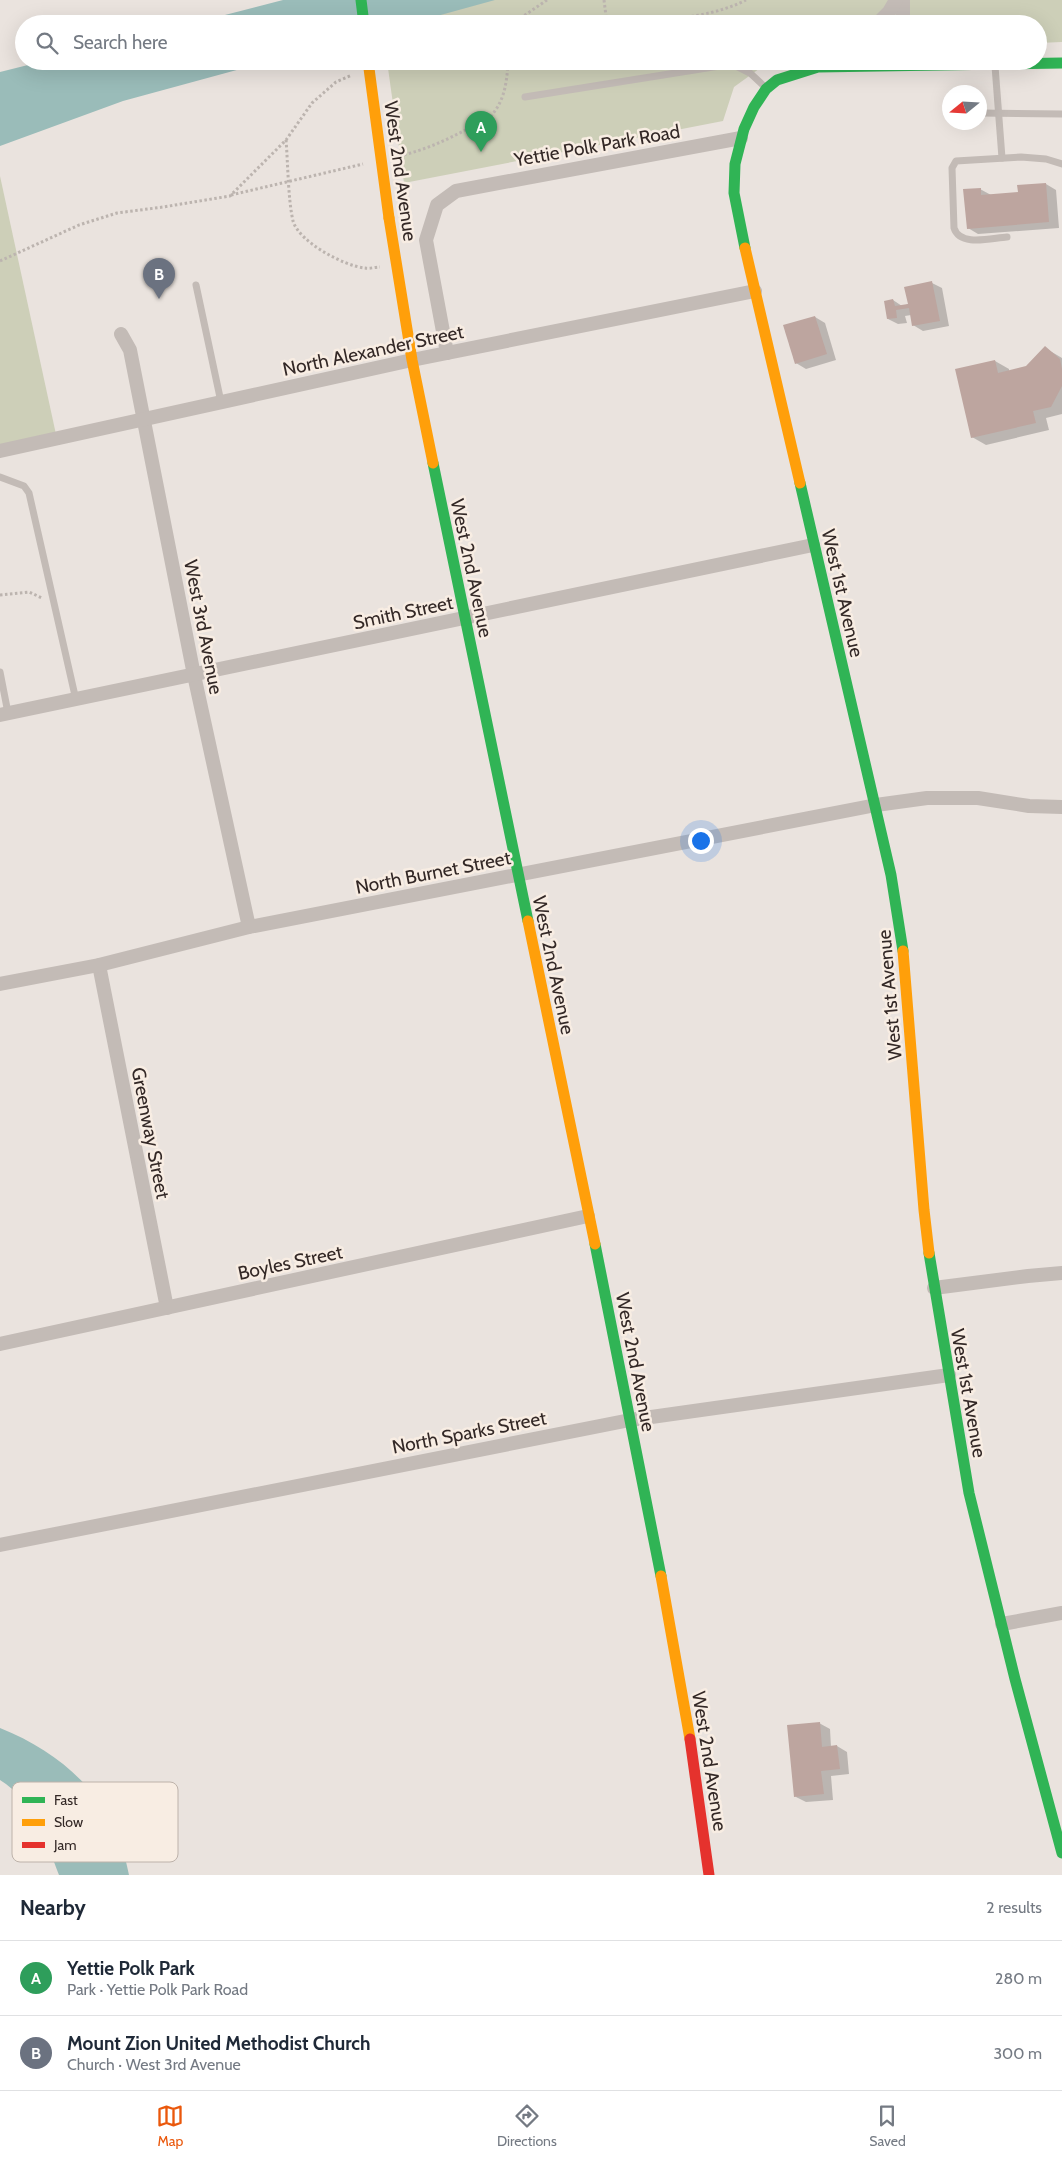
<!DOCTYPE html>
<meta charset="utf-8">
<style>
body{margin:0;font-family:Cabin,sans-serif;background:#f2f2f3;color:#1f2937}
.compass{position:absolute;left:942px;top:85px;width:45px;height:45px;border-radius:50%;background:#fff;box-shadow:0 5px 20px #0002;rotate:252deg}
.you{position:absolute;left:700px;top:840px;width:18px;height:18px;margin:-12px;border:4px solid #fff;border-radius:50%;background:#1a73e8;box-shadow:0 0 0 8px #1a73e833}
.badge{display:grid;place-items:center;width:32px;height:32px;border-radius:50%;background:#ea580c;color:#fff;font-size:16px;font-weight:700}
.pin{position:absolute;translate:-50% -41px;filter:drop-shadow(0 1px 2px #0008)}
.pin::after{content:'';position:absolute;top:26px;width:18px;height:15px;background:inherit;clip-path:polygon(0 0,100% 0,50% 100%)}
.list{margin:0;padding:0;list-style:none}
h2{display:flex;justify-content:space-between;align-items:center;height:65px;margin:0;padding:0 20px;font-size:21px}
h2 small{font-size:16px;font-weight:400;color:#747a83}
.list li{display:grid;grid-template-columns:32px 1fr auto;gap:15px;align-items:center;box-sizing:border-box;height:75px;padding:0 20px;border-top:1px solid #e0e1e3}
.list b{display:block;font-size:19px;white-space:nowrap}
.list p{margin:0;font-size:16px;white-space:nowrap;color:#747a83}
.list em{font-size:16px;font-style:normal;color:#747a83}
.icon{flex:none;width:28px;height:28px;fill:none;stroke:currentColor;stroke-width:2;stroke-linecap:round;stroke-linejoin:round}
.map{position:relative;flex:none;width:1062px;height:1875px;overflow:hidden}
.search{position:absolute;background:#fff;box-shadow:0 5px 20px #0002;left:15px;right:15px;top:15px;height:55px;display:flex;align-items:center;gap:12px;box-sizing:border-box;padding:0 18px;border-radius:28px;color:#747a83;font-size:19px}
.sheet{height:215px;background:#fff}
nav{display:flex;justify-content:space-around;align-items:center;box-sizing:border-box;height:70px;border-top:1px solid #e0e1e3;background:#fff;font-size:14px;color:#747a83}
nav a{display:grid;justify-items:center;gap:2px}
nav .on{color:#ea580c}
.map>svg:first-child{display:block}
</style>
<div class="map">
<svg width="1062" height="1875" viewBox="0 0 1062 1875">
<rect width="100%" height="100%" fill="#eae3de"/>
<!-- green -->
<g fill="#cdcfb8">
<polygon points="424,0 1062,0 1062,42 1038,43 1038,24 382,24"/>
<polygon points="387,61 770,61 734,87 723,121 404,183"/>
<polygon points="0,176 57,439 0,451"/>
</g>
<!-- water -->
<g fill="#9abcb9">
<polygon points="283,0 495,0 408,24 190,24"/>
<polygon points="44,61 270,61 123,101 0,146 0,72"/>
<path d="M 0,1728 C 67,1755 116,1802 129,1875 L 59,1875 C 46,1840 33,1800 0,1780 Z"/>
</g>
<!-- shadow -->
<g fill="#0003">
<polygon points="1046,184 1056,190 1059,228 978,234 968,228 980,189 991,195 1019,194"/>
<polygon points="932,283 942,288 949,326 923,331 913,325 911,315 905,316 907,323 898,324 888,319 893,300 902,306 909,304"/>
<polygon points="815,317 825,323 836,360 806,369 796,363"/>
<polygon points="1045,348 1062,358 1062,414 1046,418 1049,430 986,445 972,437 995,361 1009,369 1009,372 1027,368"/>
<polygon points="819,1723 830,1729 831,1747 837,1746 847,1752 849,1774 831,1776 833,1800 806,1802 796,1797"/>
</g>
<!-- building -->
<g fill="#bda59f">
<polygon points="1046,183 1049,222 967,229 963,189 981,188 981,195 1018,192 1017,185"/>
<polygon points="932,281 940,321 912,326 909,308 896,310 897,318 887,319 884,301 893,299 895,306 908,304 904,287"/>
<polygon points="815,316 827,354 795,364 783,325"/>
<polygon points="1045,346 1060,359 1062,369 1062,386 1051,407 1033,411 1036,423 971,438 955,369 995,360 998,373 1026,366"/>
<polygon points="820,1722 822,1747 837,1745 840,1769 821,1771 824,1794 794,1797 787,1725"/>
</g>
<g fill="none" stroke-linecap="round" stroke-linejoin="round">
<!-- path -->
<g stroke="#bcb4af" stroke-width="3" stroke-dasharray="2.5 2.5" stroke-linecap="butt">
<polyline points="604,0 607,24"/>
<polyline points="512,24 547,0"/>
<path d="M 642,24 C 677,18 715,16 746,0"/>
<path d="M 286,140 C 288,164 288,199 293,221 C 299,242 344,266 365,268 C 369,269 375,267 380,267"/>
<path d="M 399,156 C 425,150 447,140 471,127 C 477,124 486,121 491,116 C 505,100 507,81 508,61"/>
<polyline points="231,195 363,164"/>
<polyline points="0,261 79,225 117,213 163,207 230,196 286,140 312,103 336,82 352,75"/>
<polyline points="0,595 29,592 42,598"/>
</g>
<!-- lane -->
<g stroke="#c3bbb6" stroke-width="7">
<polyline points="995,66 1002,158"/>
<polyline points="525,97 732,64 750,73 765,87"/>
<polyline points="980,113 1062,114"/>
<path d="M 1007,237 C 991,238 960,247 954,228 L 952,168 L 956,161 L 1021,157 L 1046,159 L 1062,164"/>
<polyline points="196,285 221,402"/>
<polyline points="0,477 24,486 29,493 76,700"/>
<polyline points="0,672 8,713"/>
</g>
<!-- street -->
<g stroke="#c3bbb6" stroke-width="14">
<polyline points="903,0 903,24"/>
<polyline points="877,24 889,12 896,0"/>
<polyline points="121,334 130,350 194,675 249,927"/>
<polyline points="447,353 426,240 437,205 456,191 741,138"/>
<polyline points="0,451 412,360 755,291"/>
<polyline points="0,715 813,545"/>
<polyline points="99,965 167,1308"/>
<polyline points="0,984 99,965 249,927 876,805 927,798 978,798 1029,806 1062,807"/>
<polyline points="934,1288 1028,1276 1062,1273"/>
<polyline points="0,1344 588,1216"/>
<polyline points="0,1545 630,1420 949,1375"/>
<polyline points="1002,1624 1062,1613"/>
</g>
<!-- fast -->
<g stroke="#30b455" stroke-width="11">
<polyline points="361,0 364,24"/>
<polyline points="745,248 734,193 735,164 744,129 754,107 766,89 777,80 818,67 1062,63"/>
<polyline points="433,463 528,921"/>
<polyline points="800,483 891,875 903,951"/>
<polyline points="595,1244 661,1576"/>
<polyline points="929,1253 969,1493 1015,1679 1062,1853"/>
</g>
<!-- slow -->
<g stroke="#ff9f0a" stroke-width="11">
<polyline points="389,218 412,360 433,463"/>
<polyline points="745,248 800,483"/>
<polyline points="528,921 595,1244"/>
<polyline points="903,951 924,1210 929,1253"/>
<polyline points="661,1576 690,1739"/>
</g>
<!-- jam -->
<polyline stroke="#e5322d" stroke-width="11" points="690,1739 709,1875"/>
<!-- slow-bridge -->
<polyline stroke="#ff9f0a" stroke-width="11" points="368,61 389,218"/>
</g>
<g text-anchor="middle" stroke-width="5" stroke-linejoin="round" paint-order="stroke">
<!-- street labels -->
<g font-size="19" fill="#332826" stroke="#f8ede3">
<text transform="translate(597 145) rotate(-10)" y="7">Yettie Polk Park Road</text>
<text transform="translate(401 171) rotate(82)" y="7">West 2nd Avenue</text>
<text transform="translate(373 350) rotate(-12)" y="7">North Alexander Street</text>
<text transform="translate(472 568) rotate(78)" y="7">West 2nd Avenue</text>
<text transform="translate(843 593) rotate(77)" y="7">West 1st Avenue</text>
<text transform="translate(403 612) rotate(-12)" y="7">Smith Street</text>
<text transform="translate(204 627) rotate(79)" y="7">West 3rd Avenue</text>
<text transform="translate(433 872) rotate(-11)" y="7">North Burnet Street</text>
<text transform="translate(554 965) rotate(78)" y="7">West 2nd Avenue</text>
<text transform="translate(889 995) rotate(-95)" y="7">West 1st Avenue</text>
<text transform="translate(151 1133) rotate(79)" y="7">Greenway Street</text>
<text transform="translate(290 1262) rotate(-12)" y="7">Boyles Street</text>
<text transform="translate(636 1362) rotate(79)" y="7">West 2nd Avenue</text>
<text transform="translate(969 1393) rotate(80)" y="7">West 1st Avenue</text>
<text transform="translate(469 1432) rotate(-11)" y="7">North Sparks Street</text>
<text transform="translate(710 1761) rotate(81)" y="7">West 2nd Avenue</text>
</g>
</g>
<!-- legend -->
<rect x="12" y="1782" width="166" height="80" rx="8" fill="#f8ede3" stroke="#bdb2aa" stroke-width="1"/>
<rect x="22" y="1797" width="23" height="6" fill="#30b455"/>
<rect x="22" y="1819" width="23" height="7" fill="#ff9f0a"/>
<rect x="22" y="1842" width="23" height="6" fill="#e5322d"/>
<g font-size="14" fill="#332826">
<text x="54" y="1805">Fast</text>
<text x="54" y="1827">Slow</text>
<text x="54" y="1850">Jam</text>
</g>
</svg>
<svg class="compass" viewBox="-18 -18 36 36"><path d="M0-13l5 13h-10z" fill="#e53935"/><path d="M0 13l5-13h-10z" fill="#747a83"/></svg>
<div class="you"></div>
<div class="pin badge" style="left:481px;top:152px;background:#2e9e5b">A</div>
<div class="pin badge" style="left:159px;top:299px;background:#6b7280">B</div>
<div class="search"><svg class="icon" aria-label="search" viewBox="0 0 24 24"><circle cx="10" cy="10" r="6"/><path d="M15 15l6 6"/></svg>Search here</div>
</div>
<section class="sheet">
<h2>Nearby<small>2 results</small></h2>
<ul class="list">
<li><span class="badge" style="background:#2e9e5b">A</span><div><b>Yettie Polk Park</b><p>Park · Yettie Polk Park Road</p></div><em>280 m</em></li>
<li><span class="badge" style="background:#6b7280">B</span><div><b>Mount Zion United Methodist Church</b><p>Church · West 3rd Avenue</p></div><em>300 m</em></li>
</ul>
</section>
<nav>
<a class="on"><svg class="icon" aria-label="map" viewBox="0 0 24 24"><path d="M3 6l6-2 6 2 6-2v14l-6 2-6-2-6 2zM9 4v14M15 6v14"/></svg>Map</a>
<a><svg class="icon" aria-label="directions" viewBox="0 0 24 24"><path d="M12 3l9 9-9 9-9-9zM9 14v-3h6M13 9l2 2-2 2"/></svg>Directions</a>
<a><svg class="icon" aria-label="saved" viewBox="0 0 24 24"><path d="M7 4h10v16l-5-4-5 4z"/></svg>Saved</a>
</nav>
